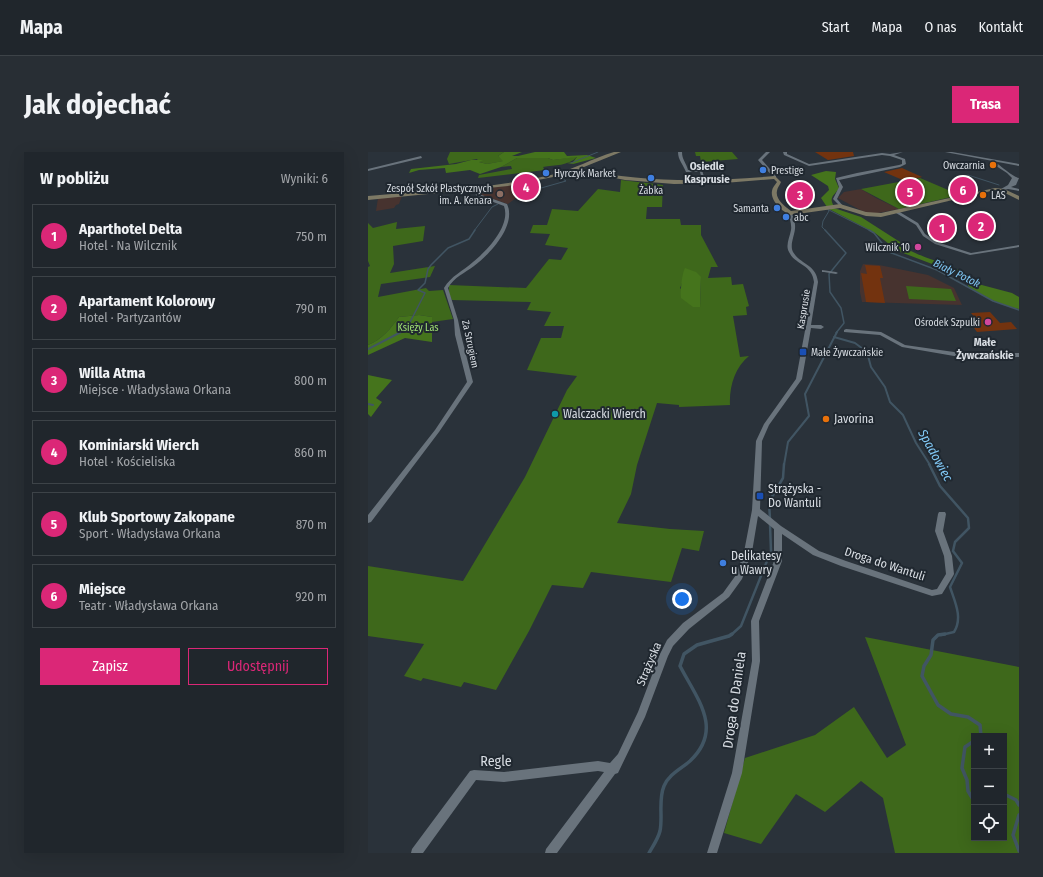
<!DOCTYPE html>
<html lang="pl">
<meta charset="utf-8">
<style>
body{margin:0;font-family:"Fira Sans Condensed",sans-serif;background:#282e34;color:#f1f3f6}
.controls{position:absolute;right:12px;bottom:12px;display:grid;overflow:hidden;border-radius:0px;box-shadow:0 4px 16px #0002}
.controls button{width:36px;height:36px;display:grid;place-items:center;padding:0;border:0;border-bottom:1px solid #3d4348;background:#20262c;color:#f1f3f6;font:20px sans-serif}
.you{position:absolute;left:314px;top:447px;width:14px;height:14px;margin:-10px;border:3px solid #fff;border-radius:50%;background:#1a73e8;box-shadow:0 0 0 6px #1a73e833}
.badge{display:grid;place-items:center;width:26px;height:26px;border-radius:50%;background:#db2777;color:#fff;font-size:13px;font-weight:700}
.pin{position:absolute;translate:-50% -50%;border:2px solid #fff;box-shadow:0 1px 4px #0006}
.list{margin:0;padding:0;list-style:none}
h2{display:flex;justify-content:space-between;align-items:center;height:52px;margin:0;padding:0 16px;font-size:17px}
h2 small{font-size:13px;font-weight:400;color:#a2a5a9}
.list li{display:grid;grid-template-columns:26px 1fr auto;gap:12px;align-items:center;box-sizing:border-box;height:64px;margin:0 8px 8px;padding:0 8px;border:1px solid #3d4348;border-radius:0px}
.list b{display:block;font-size:15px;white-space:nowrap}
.list p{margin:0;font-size:13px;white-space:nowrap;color:#a2a5a9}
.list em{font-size:13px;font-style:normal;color:#a2a5a9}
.actions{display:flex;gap:8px;padding:12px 16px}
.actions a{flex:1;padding:9px 0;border:1px solid #db2777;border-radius:0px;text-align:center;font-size:14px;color:#db2777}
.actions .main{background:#db2777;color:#fff}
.icon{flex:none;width:22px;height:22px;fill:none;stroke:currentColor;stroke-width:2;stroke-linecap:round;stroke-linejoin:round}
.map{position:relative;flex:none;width:651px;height:701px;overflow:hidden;border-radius:0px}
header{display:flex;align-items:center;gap:24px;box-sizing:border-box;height:56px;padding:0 20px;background:#20262c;border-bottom:1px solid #3d4348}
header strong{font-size:19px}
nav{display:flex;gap:22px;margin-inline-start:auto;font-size:14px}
.intro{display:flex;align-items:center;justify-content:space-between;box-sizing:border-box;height:96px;padding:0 24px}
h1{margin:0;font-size:28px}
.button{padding:10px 18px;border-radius:0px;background:#db2777;color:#fff;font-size:14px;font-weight:700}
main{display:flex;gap:24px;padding:0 24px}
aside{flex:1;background:#20262c;border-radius:0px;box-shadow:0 4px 16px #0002}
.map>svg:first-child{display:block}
</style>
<header>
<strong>Mapa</strong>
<nav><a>Start</a><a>Mapa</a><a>O nas</a><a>Kontakt</a></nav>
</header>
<div class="intro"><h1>Jak dojechać</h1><a class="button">Trasa</a></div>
<main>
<aside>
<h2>W pobliżu<small>Wyniki: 6</small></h2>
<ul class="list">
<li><span class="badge">1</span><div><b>Aparthotel Delta</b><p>Hotel · Na Wilcznik</p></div><em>750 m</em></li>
<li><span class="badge">2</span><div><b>Apartament Kolorowy</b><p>Hotel · Partyzantów</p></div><em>790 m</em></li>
<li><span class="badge">3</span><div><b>Willa Atma</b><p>Miejsce · Władysława Orkana</p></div><em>800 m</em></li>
<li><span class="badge">4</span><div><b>Kominiarski Wierch</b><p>Hotel · Kościeliska</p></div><em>860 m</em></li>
<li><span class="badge">5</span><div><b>Klub Sportowy Zakopane</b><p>Sport · Władysława Orkana</p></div><em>870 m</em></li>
<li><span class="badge">6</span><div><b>Miejsce</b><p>Teatr · Władysława Orkana</p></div><em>920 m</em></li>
</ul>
<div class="actions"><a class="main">Zapisz</a><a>Udostępnij</a></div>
</aside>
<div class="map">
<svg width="651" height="701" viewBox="0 0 651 701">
<rect width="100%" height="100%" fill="#2a323a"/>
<!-- education -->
<g fill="#47332f">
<polygon points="146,31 152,43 140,52 113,43 111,41 115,36"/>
<polygon points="493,37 508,46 531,57 505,62 494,59 470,46 476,40"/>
<polygon points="34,44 31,52 28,53 26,56 8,59 10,46"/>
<polygon points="495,112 511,113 560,123 586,136 594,153 494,150 492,140 492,119"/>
</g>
<!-- green -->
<g fill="#3e681b" fill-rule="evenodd">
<polygon points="82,0 136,0 130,4 136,9 119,12 111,10 109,7 81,12 79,7"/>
<polygon points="327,0 364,0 370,7 333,10 332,4 328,4"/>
<path d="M 205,5 L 209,5 C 200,14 187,13 175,15 L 177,18 L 110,26 L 111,23 L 144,17 L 143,14 L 133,15 L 149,6 L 180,6 L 185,8 Z"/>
<polygon points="552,26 592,43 531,57 493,37"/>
<path d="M 253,28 L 295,33 L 294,55 L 279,55 L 278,67 L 312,67 L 313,73 L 333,73 L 333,83 L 350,115 L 343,115 L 340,126 L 363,125 L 364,133 L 375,132 L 381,154 L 378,155 L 379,163 L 365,164 L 372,205 L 381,204 C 367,215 361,235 362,253 L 311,255 L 311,253 L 289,251 L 269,313 L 263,342 L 249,371 L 302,377 L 336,379 L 331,399 L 314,396 L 303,430 L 223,420 L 215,436 L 184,433 L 161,479 L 128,538 L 96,530 L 93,535 L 55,526 L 53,529 L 36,524 L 56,492 L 0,484 L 0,414 L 95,429 L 157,325 L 199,238 L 209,224 L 159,218 L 173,186 L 193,186 L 196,174 L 176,174 L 183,160 L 159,158 L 163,150 L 84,148 L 81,142 L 81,133 L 158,136 L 181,107 L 193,108 L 200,96 L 177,93 L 182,82 L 162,81 L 165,73 L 179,73 L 184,57 L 210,59 L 230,37 L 252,40 ZM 333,125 L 332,155 L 312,136 L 315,129 Z"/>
<path d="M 29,70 L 28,77 L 57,74 L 55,89 L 25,94 L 26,112 L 22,121 L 67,114 L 62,125 L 13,132 L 10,145 L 58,136 L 61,139 L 75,138 L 85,167 L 64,170 L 64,165 L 51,163 L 31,165 C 23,176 14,188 0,193 L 0,115 L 2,114 L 0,109 L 0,71 L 5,76 Z"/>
<polygon points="538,134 583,137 588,149 541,147"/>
<path d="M 497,485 L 651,515 L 651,701 L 527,701 L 515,646 L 493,629 L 457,660 L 428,642 L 393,692 L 356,681 L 377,606 L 447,583 L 486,555 L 519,606 L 538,593 ZM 606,584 L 636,584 L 636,686 L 606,686 Z"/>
</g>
<!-- forest -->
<g fill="#45741c">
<polygon points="136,0 154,0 144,4 150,4 167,0 196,0 199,4 219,3 228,6 205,12 199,11 205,10 209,5 185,8 180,6 149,6 133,15 112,22 102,18 78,21 77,16 51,18 41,21 43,17 88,12 103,8 115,8 111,10 119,12 135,9 130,4"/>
<path d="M 458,19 L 468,20 L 467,27 L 471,36 C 467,43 460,45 466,54 L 459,55 L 453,46 L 461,38 L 460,34 L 443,23 Z"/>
<path d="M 466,56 L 493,65 L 532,90 C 541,106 596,112 610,132 L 644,141 L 651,145 L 651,157 C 633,154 615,144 600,134 L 600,129 L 593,123 L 530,99 L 507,81 L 461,57 Z"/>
<path d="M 317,116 L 328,120 L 333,125 L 332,155 L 325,155 L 313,146 C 312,140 314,121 317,116 Z"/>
<path d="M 51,163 L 64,165 L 64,190 L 37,186 L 0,203 L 0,193 C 14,188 23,176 31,165 Z"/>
<polygon points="0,223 24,228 8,246 14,250 3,265 0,262"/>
</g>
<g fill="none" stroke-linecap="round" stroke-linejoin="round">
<!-- stream-far4 -->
<g stroke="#415563" stroke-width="1">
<polyline points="203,11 230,0"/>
<polyline points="600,23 631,33"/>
<polyline points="152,42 198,29 190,24"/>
<polyline points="461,58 503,79"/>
<polyline points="106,79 124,55 130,52"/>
<polyline points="458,79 454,75 455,69 461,59 459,56"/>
</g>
<!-- stream-far3 -->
<g stroke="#415563" stroke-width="1.5">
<polyline points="457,78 478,101 461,122 462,140 473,156 476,171 468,181"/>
<polyline points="501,78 506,81 521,100 569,118 625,149 651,158"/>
<polyline points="31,181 38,178 57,141 50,138 57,131 60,117 63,113 80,96 101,87 107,78"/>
</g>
<!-- stream-far2 -->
<g stroke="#415563" stroke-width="2">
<polyline points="466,185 487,191 499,200 503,215 517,235 522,250 535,263 548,291 562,313"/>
<polyline points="0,197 33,180"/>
<polyline points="0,252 5,253"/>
<polyline points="416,313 420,290 441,264 437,242 469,180"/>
</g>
<!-- stream-far1 -->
<g stroke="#415563" stroke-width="2.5">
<path d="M 561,312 L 572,334 L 600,366 L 601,376 L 587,390 L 585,399 L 594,411 L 582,435 C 587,450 595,466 586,480 L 573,483"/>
<polyline points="402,367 401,350 415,326 416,312"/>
<polyline points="363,483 373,474 403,399 402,372"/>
</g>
<!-- stream -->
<g stroke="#415563" stroke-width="3.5">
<polyline points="577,482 570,483 565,488 563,503 556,514 554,524 570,553 583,562 600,565 612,573 613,584"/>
<polyline points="606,589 597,595 594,616 599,628 600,639 606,649"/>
<polyline points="636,642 648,648 651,653"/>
<polyline points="651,663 645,683 651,699"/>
<path d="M 281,701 C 285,694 290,687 292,679 C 295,665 290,648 296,634 C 301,622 313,617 322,609 C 356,577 329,547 312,514 L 316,502 L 329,493 L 361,484 L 364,482"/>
</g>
</g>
<!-- building -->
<g fill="#73330f">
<polygon points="447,0 485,0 486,4 460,8"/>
<polygon points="534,16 554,25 537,29 516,20"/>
<polygon points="497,113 512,114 515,126 512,126 517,151 498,150 493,121 499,122"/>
<polygon points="622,160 632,171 643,170 649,177 609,180 603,172 612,172 603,161"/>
</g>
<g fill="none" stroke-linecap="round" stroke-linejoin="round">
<!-- street -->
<g fill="#69737c" fill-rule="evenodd">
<path d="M 310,0 L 314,0 C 314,8 318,10 320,18 L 334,18 L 338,32 L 335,31 L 332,20 L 318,20 C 315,12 310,8 310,0 Z"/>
<polygon points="398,0 402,0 394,8 408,24 408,26 406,26 390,8"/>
<polygon points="415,0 419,0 419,2 441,12 514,1 522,2 535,0 526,3 537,7 538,12 532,15 471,28 475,35 469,47 476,55 474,56 465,47 471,35 468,26 489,21 531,13 534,12 534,8 522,4 514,3 441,14 416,3"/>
<polygon points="577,0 584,0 651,12 651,14"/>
<polygon points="53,4 54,6 0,19 0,17"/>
<path d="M 625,10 L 627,10 C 633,14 645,25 651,26 L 648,33 L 643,35 L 651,37 L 651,39 L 640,37 L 633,39 L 633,37 L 640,33 L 644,26 L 639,21 L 625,12 Z"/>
<path d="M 110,34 L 113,35 L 110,40 L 111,42 L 139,52 C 149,73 122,102 106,114 C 97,121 86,125 80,136 L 90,168 L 93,183 L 105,230 L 71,280 L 3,370 L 0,371 L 0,363 L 67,278 L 99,230 L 87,183 L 86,168 L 76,136 C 83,124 95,119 105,110 C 120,98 143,73 136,54 L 109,44 L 106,40 Z"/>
<polygon points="528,59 530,59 550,71 557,82 569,90 603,101 651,93 651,95 602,103 567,92 555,84 548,73 528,61"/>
<path d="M 421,60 L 424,61 C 425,65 427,69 427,73 C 428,82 421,92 425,100 C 433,113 448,112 450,130 L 443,173 L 453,173 L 456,175 L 453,177 L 443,176 L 434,227 L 401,273 L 394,289 L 392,357 L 413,374 L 451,399 L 478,409 L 564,438 L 569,437 L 578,422 L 576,404 L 567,379 L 570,362 L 571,360 L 577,360 L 578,362 L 575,379 L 584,404 L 586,422 L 585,424 L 574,442 L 564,444 L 473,414 L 445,403 L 414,382 L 414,409 L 391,469 L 392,509 L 374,621 L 349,701 L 339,701 L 364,621 L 384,509 L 383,469 L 406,409 L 406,377 L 390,364 L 384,400 L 374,427 L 361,445 L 321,477 L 305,494 L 300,504 L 277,565 L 250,621 L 247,622 L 189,701 L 177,701 L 178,697 L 236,620 L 230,619 L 136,630 L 108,628 L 55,701 L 43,701 L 44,697 L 102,619 L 106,618 L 136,620 L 230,609 L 242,611 L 250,602 L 270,560 L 292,502 L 299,488 L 315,471 L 355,441 L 368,423 L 376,400 L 384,358 L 388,289 L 396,272 L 428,227 L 446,130 C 444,112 427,113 421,100 C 417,93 422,85 423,78 C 424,72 421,66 421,60 Z"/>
<polygon points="454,118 468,120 470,121 468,122 456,120 454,120"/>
<polygon points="478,177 513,180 537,193 586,200 615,202 651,201 651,205 615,206 586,204 534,195 512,183 476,180 476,178"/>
</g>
<!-- secondary -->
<path fill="#7d7965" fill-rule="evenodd" d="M 246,0 L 253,0 L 211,17 C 276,31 341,30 407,24 L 413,30 C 412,33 409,36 409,39 C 407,47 417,55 423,59 L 472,52 L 498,60 L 513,61 L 627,36 L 636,37 L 651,44 L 651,48 L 633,39 L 627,38 L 513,65 L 498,64 L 472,56 L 422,63 C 415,60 402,49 404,39 C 404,36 407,33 409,30 L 406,27 L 356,31 L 306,32 L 257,28 L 206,18 L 185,25 L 140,34 L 0,48 L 0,44 C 61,38 123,37 183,23 C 205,18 225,6 246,0 Z"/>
</g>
<!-- markers -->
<g fill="#e8710a" stroke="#202830" stroke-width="1.5">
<circle cx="625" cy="13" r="4"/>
<circle cx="615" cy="43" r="4"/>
<circle cx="458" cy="267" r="4"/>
</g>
<g fill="#3f7fe0" stroke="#202830" stroke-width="1.5">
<circle cx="395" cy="18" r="4"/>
<circle cx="178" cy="21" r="4"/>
<circle cx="283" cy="26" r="4"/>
<circle cx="409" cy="56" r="4"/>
<circle cx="418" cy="65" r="4"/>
<circle cx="355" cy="411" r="4"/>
</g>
<circle fill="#8d6e63" stroke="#202830" stroke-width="1.5" cx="132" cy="42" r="4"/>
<g fill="#d1479c" stroke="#202830" stroke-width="1.5">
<circle cx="550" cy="95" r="4"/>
<circle cx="620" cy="170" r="4"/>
</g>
<g fill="#1a4fb4" stroke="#202830" stroke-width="1.5">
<rect x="431" y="196" width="8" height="8" rx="2"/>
<rect x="388" y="340" width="8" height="8" rx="2"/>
</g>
<circle fill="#0f9aa8" stroke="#202830" stroke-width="1.5" cx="187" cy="262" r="4"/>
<g text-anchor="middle" stroke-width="4" stroke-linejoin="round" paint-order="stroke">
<!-- far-poi labels -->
<g font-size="10" fill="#d8dde3" stroke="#202830" text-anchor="end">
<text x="617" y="17">Owczarnia</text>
<text x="403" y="22" text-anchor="start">Prestige</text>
<text x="186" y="25" text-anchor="start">Hyrczyk Market</text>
<text x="124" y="40">Zespół Szkół Plastycznych<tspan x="124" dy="12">im. A. Kenara</tspan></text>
<text x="283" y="42" text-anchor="middle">Żabka</text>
<text x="623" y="47" text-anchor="start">LAS</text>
<text x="401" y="60">Samanta</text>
<text x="426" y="69" text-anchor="start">abc</text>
<text x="542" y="99">Wilcznik 10</text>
<text x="612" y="174">Ośrodek Szpulki</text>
<text x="443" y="204" text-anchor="start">Małe Żywczańskie</text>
</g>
<!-- far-street labels -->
<g font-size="10" fill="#d8dde3" stroke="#202830">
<text transform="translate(435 157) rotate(-81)" y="4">Kasprusie</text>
<text transform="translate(103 192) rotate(78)" y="4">Za Strugiem</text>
</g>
<!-- far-park labels -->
<g font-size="10" fill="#a2e374" stroke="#202830">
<text x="50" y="179">Księży Las</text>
</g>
<!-- far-neighbourhood labels -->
<g font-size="11" font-weight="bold" fill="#d8dde3" stroke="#202830">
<text x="339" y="18">Osiedle<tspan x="339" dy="13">Kasprusie</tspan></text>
<text x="617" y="194">Małe<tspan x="617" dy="13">Żywczańskie</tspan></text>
</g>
<!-- far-water labels -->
<g font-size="11" font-style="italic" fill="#81c8f5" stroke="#202830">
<text transform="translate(589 121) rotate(26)" y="4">Biały Potok</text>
</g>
<!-- poi labels -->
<g font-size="12" fill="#d8dde3" stroke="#202830" text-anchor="start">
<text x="195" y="266">Walczacki Wierch</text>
<text x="466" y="271">Javorina</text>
<text x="400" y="341">Strążyska -<tspan x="400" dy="14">Do Wantuli</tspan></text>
<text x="363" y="408">Delikatesy<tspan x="363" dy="14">u Wawry</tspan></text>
</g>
<!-- street labels -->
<g font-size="12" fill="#d8dde3" stroke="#202830">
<text transform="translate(517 412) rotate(18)" y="4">Droga do Wantuli</text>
<text transform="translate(281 512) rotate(-67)" y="4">Strążyska</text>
</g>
<!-- water labels -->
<g font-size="13" font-style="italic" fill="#81c8f5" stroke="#202830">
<text transform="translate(568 303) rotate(61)" y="5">Spadowiec</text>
</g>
<!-- near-street labels -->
<g font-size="14" fill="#d8dde3" stroke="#202830">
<text transform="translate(366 548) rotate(-82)" y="5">Droga do Daniela</text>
<text x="128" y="614">Regle</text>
</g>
</g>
</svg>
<div class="controls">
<button>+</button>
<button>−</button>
<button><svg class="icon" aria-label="locate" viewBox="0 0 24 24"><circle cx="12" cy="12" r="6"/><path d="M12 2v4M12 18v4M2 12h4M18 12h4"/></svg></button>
</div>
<div class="you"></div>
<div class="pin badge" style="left:574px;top:76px">1</div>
<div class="pin badge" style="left:613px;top:74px">2</div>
<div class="pin badge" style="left:432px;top:43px">3</div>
<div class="pin badge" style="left:158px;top:35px">4</div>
<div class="pin badge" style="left:542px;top:40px">5</div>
<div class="pin badge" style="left:595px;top:38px">6</div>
</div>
</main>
